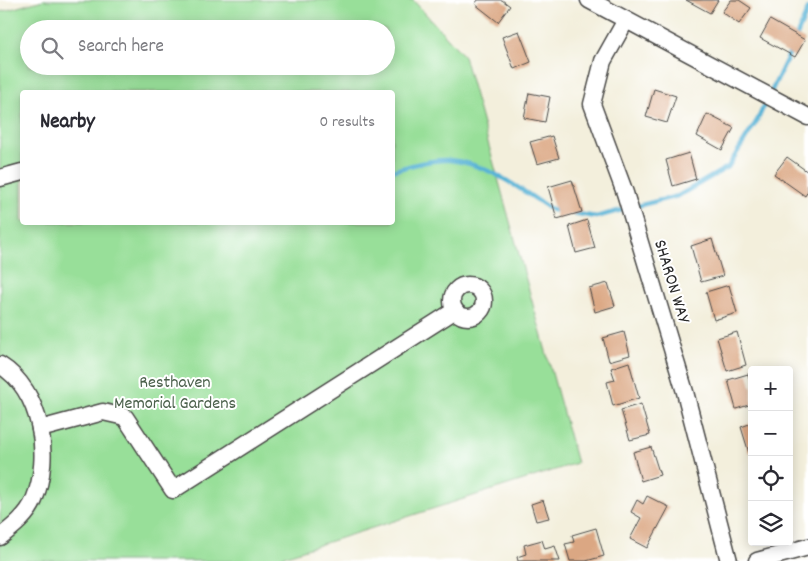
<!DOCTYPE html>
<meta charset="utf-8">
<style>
body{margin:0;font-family:Dekko,sans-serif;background:#f2f2f3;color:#2b2b33}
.controls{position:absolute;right:15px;bottom:15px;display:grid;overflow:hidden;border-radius:5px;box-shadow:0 2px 12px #0003}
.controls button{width:45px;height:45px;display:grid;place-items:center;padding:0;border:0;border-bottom:1px solid #e1e1e2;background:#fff;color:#2b2b33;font:25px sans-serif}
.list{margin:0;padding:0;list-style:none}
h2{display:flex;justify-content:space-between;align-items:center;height:65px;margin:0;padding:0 20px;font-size:21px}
h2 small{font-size:16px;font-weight:400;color:#7c7c81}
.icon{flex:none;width:28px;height:28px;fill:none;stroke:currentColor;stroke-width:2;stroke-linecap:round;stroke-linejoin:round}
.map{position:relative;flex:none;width:808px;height:561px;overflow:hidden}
.search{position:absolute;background:#fff;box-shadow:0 2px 12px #0003;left:20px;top:20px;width:375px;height:55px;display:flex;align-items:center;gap:12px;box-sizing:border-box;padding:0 18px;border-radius:28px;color:#7c7c81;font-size:19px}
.panel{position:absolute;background:#fff;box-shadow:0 2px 12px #0003;left:20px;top:90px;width:375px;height:135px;border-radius:5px}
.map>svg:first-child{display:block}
</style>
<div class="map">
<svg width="808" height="561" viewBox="0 0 808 561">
<rect width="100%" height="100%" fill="#fff"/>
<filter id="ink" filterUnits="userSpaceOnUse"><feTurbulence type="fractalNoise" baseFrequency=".02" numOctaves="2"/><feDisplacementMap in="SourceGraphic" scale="10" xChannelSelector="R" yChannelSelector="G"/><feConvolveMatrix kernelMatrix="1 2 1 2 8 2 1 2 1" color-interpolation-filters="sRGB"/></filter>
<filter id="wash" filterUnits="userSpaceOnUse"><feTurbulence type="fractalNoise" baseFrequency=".0096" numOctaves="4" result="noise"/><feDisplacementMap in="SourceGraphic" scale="20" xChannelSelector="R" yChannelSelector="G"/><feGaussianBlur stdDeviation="1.12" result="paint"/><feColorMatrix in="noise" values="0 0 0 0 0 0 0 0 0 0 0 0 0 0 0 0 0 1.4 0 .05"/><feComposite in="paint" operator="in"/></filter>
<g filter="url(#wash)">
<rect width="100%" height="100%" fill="#f3efdc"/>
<!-- green -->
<path fill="#98df99" stroke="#628562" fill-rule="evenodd" d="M 43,0 L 413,0 L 464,56 L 577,463 L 284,556 L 276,561 L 0,561 L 0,12 ZM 29,29 L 386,29 L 386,66 L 29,66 ZM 22,92 L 392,92 L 392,222 L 22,222 Z"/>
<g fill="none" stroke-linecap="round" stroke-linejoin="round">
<!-- stream -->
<g stroke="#59b3d6" stroke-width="4.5">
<polyline points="795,40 808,9"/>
<polyline points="771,92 791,50"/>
<path d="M 392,171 C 409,166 431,159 449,160 C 488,163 521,190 552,210 L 560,211"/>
<polyline points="633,207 678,196 728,167 758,119 767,99"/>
<polyline points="572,213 596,217 626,209"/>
</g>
</g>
<g id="blocks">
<!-- building -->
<g fill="#dba783">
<polygon points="478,0 502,0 510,6 498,22 475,4"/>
<polygon points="686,0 718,0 710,13"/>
<polygon points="731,0 739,0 751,8 739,24 722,12"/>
<polygon points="770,20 805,40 795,57 760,38"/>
<polygon points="519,31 531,62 514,69 502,37"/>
<polygon points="654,89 676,96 667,123 646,117"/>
<polygon points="529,93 550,97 545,122 524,118"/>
<polygon points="707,114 734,128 722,150 697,136"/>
<polygon points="552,136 559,158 537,164 530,142"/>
<polygon points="689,153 696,179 673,186 666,160"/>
<polygon points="787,157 808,172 808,191 805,196 774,174"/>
<polygon points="572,180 582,212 557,219 548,187"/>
<polygon points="587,220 595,248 576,253 569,226"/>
<polygon points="712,239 723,276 701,282 691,246"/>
<polygon points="608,283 615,306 595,312 589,288"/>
<polygon points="729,285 737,313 714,320 706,292"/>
<polygon points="624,332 630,355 609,361 603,338"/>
<polygon points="737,332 746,365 727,371 717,338"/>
<polygon points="629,362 639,398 613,406 607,382 615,380 611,368"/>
<polygon points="748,374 752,389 752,404 736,409 728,380"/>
<polygon points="641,404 650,435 630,440 621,410"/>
<polygon points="752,423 752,452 749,453 741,427"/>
<polygon points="651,447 660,475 641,481 633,452"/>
<polygon points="647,496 669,507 647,548 630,539 641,518 631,512 637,500 643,504"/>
<polygon points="543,500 549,518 536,521 531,504"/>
<polygon points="596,528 604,556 586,561 570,561 565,544 574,542 572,535"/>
<polygon points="542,540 545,549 555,546 560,561 518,561 517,557 526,554 524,545"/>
</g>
</g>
</g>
<g filter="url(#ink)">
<use href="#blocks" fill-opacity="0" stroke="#494846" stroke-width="1"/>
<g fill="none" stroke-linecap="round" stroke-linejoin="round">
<defs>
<g id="minor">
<polyline points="589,0 808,117"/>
<polyline points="626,20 603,61 592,104 625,193 685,392 729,561"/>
<polyline points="0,178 22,172"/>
<circle cx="468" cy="301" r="16"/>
<path d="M 0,365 C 42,391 52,457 34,500 C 28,515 13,527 0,537"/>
<polyline points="40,429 103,412 125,417 173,490 454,311"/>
<polyline points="757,561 808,547"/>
</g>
</defs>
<!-- minor casing -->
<use href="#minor" stroke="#494846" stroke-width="19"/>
<!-- minor -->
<use href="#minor" stroke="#fff" stroke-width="16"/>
</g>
</g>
<g text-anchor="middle" stroke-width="4" stroke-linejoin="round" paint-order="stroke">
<!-- street labels -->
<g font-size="18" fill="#2b2b2b" stroke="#fff">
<text transform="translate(673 281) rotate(73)" y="6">SHARON WAY</text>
</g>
<!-- park labels -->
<g font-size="18" fill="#4c614c" stroke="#fff">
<text x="175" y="387">Resthaven<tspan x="175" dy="21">Memorial Gardens</tspan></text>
</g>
</g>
</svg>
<div class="controls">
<button>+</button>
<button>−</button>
<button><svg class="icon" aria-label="locate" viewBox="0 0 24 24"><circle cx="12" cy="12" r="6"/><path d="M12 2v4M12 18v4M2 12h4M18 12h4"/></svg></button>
<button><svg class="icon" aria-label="layers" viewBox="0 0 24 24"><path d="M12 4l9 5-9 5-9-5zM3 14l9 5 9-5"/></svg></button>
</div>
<div class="search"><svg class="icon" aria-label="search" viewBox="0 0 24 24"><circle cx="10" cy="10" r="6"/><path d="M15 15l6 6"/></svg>Search here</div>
<section class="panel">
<h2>Nearby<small>0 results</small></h2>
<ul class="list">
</ul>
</section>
</div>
